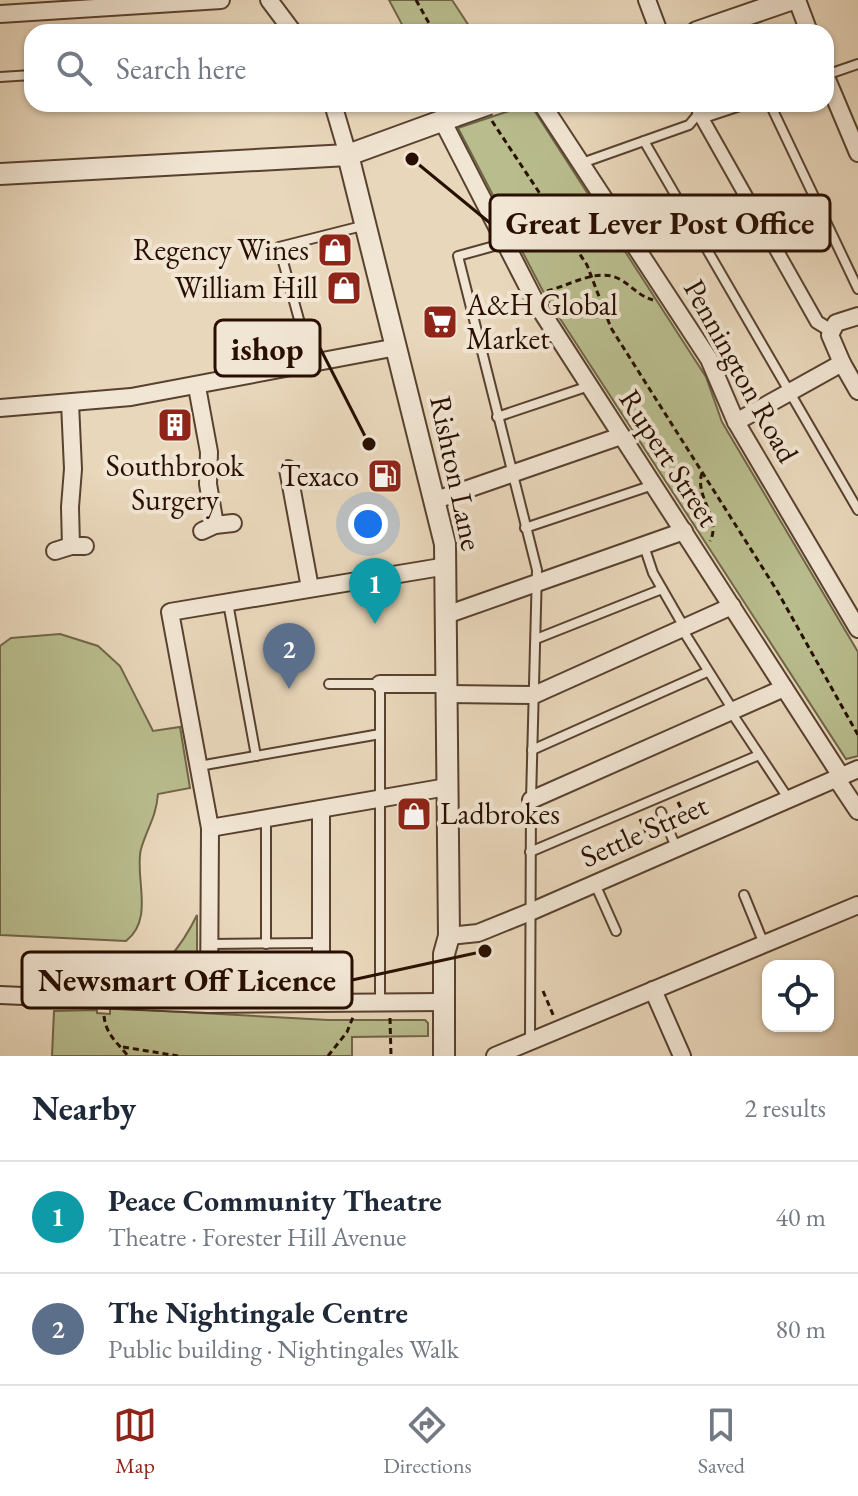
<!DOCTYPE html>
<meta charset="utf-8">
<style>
body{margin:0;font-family:"EB Garamond",serif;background:#f2f2f3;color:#1f2937}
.controls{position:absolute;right:24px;bottom:24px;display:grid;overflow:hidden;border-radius:16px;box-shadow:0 2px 6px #0004}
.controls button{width:72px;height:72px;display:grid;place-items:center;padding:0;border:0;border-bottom:2px solid #e0e1e3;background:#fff;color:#1f2937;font:40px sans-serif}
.you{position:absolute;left:368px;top:524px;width:28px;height:28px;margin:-20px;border:6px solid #fff;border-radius:50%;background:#1a73e8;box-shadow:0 0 0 12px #1a73e833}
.badge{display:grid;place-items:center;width:52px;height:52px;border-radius:50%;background:#8f2418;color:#fff;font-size:26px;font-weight:700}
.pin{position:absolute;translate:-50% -66px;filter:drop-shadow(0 2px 4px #0008)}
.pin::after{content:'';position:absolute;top:42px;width:28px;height:24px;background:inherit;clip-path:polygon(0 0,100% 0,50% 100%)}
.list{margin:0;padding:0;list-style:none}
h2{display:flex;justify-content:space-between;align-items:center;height:104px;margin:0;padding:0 32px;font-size:34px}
h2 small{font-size:26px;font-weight:400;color:#747a83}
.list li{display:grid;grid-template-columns:52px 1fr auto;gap:24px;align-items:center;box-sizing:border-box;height:112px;padding:0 32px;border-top:2px solid #e0e1e3}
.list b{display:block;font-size:30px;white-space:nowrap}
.list p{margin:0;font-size:26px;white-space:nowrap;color:#747a83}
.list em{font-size:26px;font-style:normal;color:#747a83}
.icon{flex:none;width:44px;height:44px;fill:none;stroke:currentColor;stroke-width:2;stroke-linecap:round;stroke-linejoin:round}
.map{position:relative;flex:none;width:858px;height:1056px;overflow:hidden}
.search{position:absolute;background:#fff;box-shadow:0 2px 6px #0004;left:24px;right:24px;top:24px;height:88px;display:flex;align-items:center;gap:20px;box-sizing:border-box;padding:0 28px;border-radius:24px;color:#747a83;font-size:30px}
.sheet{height:328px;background:#fff}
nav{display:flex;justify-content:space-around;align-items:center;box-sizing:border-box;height:112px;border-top:2px solid #e0e1e3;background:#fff;font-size:22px;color:#747a83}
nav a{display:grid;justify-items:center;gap:4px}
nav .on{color:#8f2418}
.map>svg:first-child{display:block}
</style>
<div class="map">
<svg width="858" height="1056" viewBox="0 0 858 1056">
<rect width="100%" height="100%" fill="#e9d7bb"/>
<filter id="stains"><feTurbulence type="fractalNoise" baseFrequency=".0025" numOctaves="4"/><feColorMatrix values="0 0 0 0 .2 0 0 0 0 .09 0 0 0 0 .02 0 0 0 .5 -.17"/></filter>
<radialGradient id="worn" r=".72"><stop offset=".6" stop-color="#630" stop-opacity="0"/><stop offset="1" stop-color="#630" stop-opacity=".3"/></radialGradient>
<!-- green -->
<g fill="#b9bd8e" stroke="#706647" stroke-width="2">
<polygon points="389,0 452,0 473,32 406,32"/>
<polygon points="530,104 706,377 722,422 858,652 858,756 846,759 546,297 458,128"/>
<path d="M 60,634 L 98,646 L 120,666 L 153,731 L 180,727 L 190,788 L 158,794 C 156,818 147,828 141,849 C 134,876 155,919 126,941 L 0,935 L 0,646 L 11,638 Z"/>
<path d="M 197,915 L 197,990 L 133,988 C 162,971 182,946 197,915 Z"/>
<polygon points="110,1008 328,1020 425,1020 428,1023 428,1036 352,1037 352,1056 52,1056 54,1011 97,1010 97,1013 110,1014"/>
</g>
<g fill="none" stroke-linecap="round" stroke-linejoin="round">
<defs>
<g id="service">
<polyline points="826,75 858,64"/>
<polyline points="0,77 32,75"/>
<polyline points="770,104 858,289"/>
<polyline points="699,113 710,116 746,104"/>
<polyline points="644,141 858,510"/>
<polyline points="582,163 689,125 699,113"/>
<polyline points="505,243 458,256 537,570 531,800 530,1040"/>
<polyline points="311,363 279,247 366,225"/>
<polyline points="497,417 589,386"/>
<polyline points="525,528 653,485"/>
<polyline points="644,546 653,573 684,627"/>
<polyline points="228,603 256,756"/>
<polyline points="682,629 733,710"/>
<polyline points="536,639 662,589"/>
<polyline points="329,684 380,684 380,1003"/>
<polyline points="731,712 788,798"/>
<polyline points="532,750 707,672"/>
<polyline points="199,766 380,734"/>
<polyline points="661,812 676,847"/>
<polyline points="530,852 759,755"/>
<polyline points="595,884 616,931"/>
<polyline points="744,895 764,944"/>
<polyline points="210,944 321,943"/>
<polyline points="266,944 266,818"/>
</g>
<polyline id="pedestrian" points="699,113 817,322 830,330"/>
<g id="minor">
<polyline points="269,0 293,32"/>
<polyline points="647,0 659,32"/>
<polyline points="797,0 809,32"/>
<polyline points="0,14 221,0"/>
<polyline points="826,77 858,153"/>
<polyline points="333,104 348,155"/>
<polyline points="542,104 709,359 736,422 858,629"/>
<polyline points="442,120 536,303 841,776"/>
<polyline points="858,316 836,323 830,335 842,363 858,391"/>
<polyline points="197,387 209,452 208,484 215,525"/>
<polyline points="70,403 73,469 70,507 71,546"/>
<polyline points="0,408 131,397 397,347"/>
<polyline points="736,422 842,363"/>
<polyline points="288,469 310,588"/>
<polyline points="436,500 621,436"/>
<polyline points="202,531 215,525 233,523"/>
<polyline points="55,551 71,546 85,546"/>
<polyline points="446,615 684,531"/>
<polyline points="380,684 447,684"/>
<polyline points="447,694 534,695 732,606"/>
<polyline points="836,778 858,811"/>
<polyline points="531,800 784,688"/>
<polyline points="321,809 321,1003"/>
<polyline points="210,828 447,787"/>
<polyline points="449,936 478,933 530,912 858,769"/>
<polyline points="653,990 682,1056"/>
<polyline points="0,995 209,1004 443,1002"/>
<polyline points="209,1004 210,828 170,612 447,566"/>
<polyline points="495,1056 858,905"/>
</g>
<g id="tertiary">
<polyline points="697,32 790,0"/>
<polyline points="348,155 445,544 449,936 444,954 444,1056"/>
<polyline points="0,174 348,155 455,116"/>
</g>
</defs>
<!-- service casing -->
<use href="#service" stroke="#58412f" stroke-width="12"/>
<!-- pedestrian casing -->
<use href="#pedestrian" stroke="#58412f" stroke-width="16"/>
<!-- minor casing -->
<use href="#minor" stroke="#58412f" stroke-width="20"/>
<!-- tertiary casing -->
<use href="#tertiary" stroke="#58412f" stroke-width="24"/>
<!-- path -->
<g stroke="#280f00" stroke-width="3" stroke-dasharray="6 4" stroke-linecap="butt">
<polyline points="416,0 434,32"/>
<polyline points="492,121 587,265 611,328 776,589 858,735"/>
<path d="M 547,291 C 569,286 599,266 621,280 C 633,287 639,296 653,300"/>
<path d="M 702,473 C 694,496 722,520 710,541"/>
<polyline points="678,802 690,828"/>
<polyline points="640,819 650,841"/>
<polyline points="543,991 554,1017"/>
<path d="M 104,1016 C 106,1035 117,1042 128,1056"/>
<polyline points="390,1018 391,1056"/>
<polyline points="123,1047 178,1056"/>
<polyline points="328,1056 347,1032 353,1017"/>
</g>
<!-- service -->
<use href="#service" stroke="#f1e5d3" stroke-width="8"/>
<!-- pedestrian -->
<use href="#pedestrian" stroke="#f1e5d3" stroke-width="12"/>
<!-- minor -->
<use href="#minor" stroke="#f1e5d3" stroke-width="16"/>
<!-- tertiary -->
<use href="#tertiary" stroke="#f1e5d3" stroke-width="20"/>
<defs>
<polyline id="tertiary-bridge" points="455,116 489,104"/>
</defs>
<!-- tertiary-bridge casing -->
<use href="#tertiary-bridge" stroke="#58412f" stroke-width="24" stroke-linecap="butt"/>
<!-- tertiary-bridge -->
<use href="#tertiary-bridge" stroke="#f1e5d3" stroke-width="20"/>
</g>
<!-- icons -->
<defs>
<symbol id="shop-square" viewBox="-11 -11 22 22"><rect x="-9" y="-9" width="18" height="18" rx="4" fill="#8f2418" stroke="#f1e5d3"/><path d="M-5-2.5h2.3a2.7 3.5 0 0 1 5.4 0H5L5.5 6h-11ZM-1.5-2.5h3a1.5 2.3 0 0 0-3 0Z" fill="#fff"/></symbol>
<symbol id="supermarket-square" viewBox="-11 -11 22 22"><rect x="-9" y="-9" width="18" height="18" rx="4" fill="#8f2418" stroke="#f1e5d3"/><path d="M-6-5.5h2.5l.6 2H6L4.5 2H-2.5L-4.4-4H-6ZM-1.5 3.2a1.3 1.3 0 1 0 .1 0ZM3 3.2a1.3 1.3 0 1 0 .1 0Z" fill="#fff"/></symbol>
<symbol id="building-square" viewBox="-11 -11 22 22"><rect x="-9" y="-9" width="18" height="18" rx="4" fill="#8f2418" stroke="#f1e5d3"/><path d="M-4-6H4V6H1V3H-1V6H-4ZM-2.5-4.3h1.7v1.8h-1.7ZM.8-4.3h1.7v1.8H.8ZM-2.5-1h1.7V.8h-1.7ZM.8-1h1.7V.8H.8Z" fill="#fff"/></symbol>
<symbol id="fuel-square" viewBox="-11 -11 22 22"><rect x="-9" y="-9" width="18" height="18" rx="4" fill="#8f2418" stroke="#f1e5d3"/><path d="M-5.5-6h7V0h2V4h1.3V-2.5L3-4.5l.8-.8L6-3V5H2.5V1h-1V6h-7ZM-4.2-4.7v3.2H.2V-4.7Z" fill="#fff"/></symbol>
</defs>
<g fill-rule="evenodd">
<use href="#shop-square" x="315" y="230" width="40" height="40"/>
<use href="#shop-square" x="324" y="268" width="40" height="40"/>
<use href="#supermarket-square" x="420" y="302" width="40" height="40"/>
<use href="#building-square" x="155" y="405" width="40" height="40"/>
<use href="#fuel-square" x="365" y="456" width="40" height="40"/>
<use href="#shop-square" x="394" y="794" width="40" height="40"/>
</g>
<g text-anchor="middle" stroke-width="8" stroke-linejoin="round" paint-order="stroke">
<!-- poi labels -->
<g font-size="30" fill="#280f00" stroke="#f1e5d3" text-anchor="end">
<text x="309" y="260">Regency Wines</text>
<text x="318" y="298">William Hill</text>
<text x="466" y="315" text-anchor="start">A&amp;H Global<tspan x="466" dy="34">Market</tspan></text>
<text x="175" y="476" text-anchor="middle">Southbrook<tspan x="175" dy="34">Surgery</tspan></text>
<text x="359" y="486">Texaco</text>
<text x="440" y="824" text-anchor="start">Ladbrokes</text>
</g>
<!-- street labels -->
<g font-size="30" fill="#280f00" stroke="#f1e5d3">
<text transform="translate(741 371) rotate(61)" y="10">Pennington Road</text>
<text transform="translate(669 458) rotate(57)" y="10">Rupert Street</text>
<text transform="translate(456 473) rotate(78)" y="10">Rishton Lane</text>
<text transform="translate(644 831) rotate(-24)" y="10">Settle Street</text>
</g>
</g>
<!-- callouts -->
<path fill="none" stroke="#280f00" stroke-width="3" d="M412 159L490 223M369 444L320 348M485 951L352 980"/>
<g fill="#280f00" stroke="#f1e5d3" stroke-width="3">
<circle cx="412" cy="159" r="8"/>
<circle cx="369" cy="444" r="8"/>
<circle cx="485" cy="951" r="8"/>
</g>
<g fill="#f1e5d3" stroke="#280f00" stroke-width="3">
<rect x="490" y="195" width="340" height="56" rx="8"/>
<rect x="215" y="320" width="105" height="56" rx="8"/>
<rect x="22" y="952" width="330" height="56" rx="8"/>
</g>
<g font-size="32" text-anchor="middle" font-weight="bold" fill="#280f00">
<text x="660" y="234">Great Lever Post Office</text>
<text x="267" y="360">ishop</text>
<text x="187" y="991">Newsmart Off Licence</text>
</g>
<rect width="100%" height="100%" filter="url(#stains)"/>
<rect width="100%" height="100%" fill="url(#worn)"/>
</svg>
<div class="controls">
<button><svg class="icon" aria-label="locate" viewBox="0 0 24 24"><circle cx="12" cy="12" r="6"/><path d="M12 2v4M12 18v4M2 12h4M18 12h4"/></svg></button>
</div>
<div class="you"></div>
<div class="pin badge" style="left:375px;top:624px;background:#0f9aa8">1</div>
<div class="pin badge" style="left:289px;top:689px;background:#5c6f8a">2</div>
<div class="search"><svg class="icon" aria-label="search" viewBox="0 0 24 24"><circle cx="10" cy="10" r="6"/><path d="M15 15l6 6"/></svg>Search here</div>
</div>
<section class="sheet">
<h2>Nearby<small>2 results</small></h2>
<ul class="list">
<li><span class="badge" style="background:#0f9aa8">1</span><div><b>Peace Community Theatre</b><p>Theatre · Forester Hill Avenue</p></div><em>40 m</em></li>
<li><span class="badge" style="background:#5c6f8a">2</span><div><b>The Nightingale Centre</b><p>Public building · Nightingales Walk</p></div><em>80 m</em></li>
</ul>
</section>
<nav>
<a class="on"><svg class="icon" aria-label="map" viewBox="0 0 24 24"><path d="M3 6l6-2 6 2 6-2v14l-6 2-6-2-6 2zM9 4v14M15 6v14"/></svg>Map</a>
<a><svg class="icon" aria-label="directions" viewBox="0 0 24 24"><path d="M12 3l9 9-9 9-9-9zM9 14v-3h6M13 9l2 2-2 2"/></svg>Directions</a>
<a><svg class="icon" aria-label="saved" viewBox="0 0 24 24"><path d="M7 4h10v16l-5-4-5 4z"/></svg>Saved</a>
</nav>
